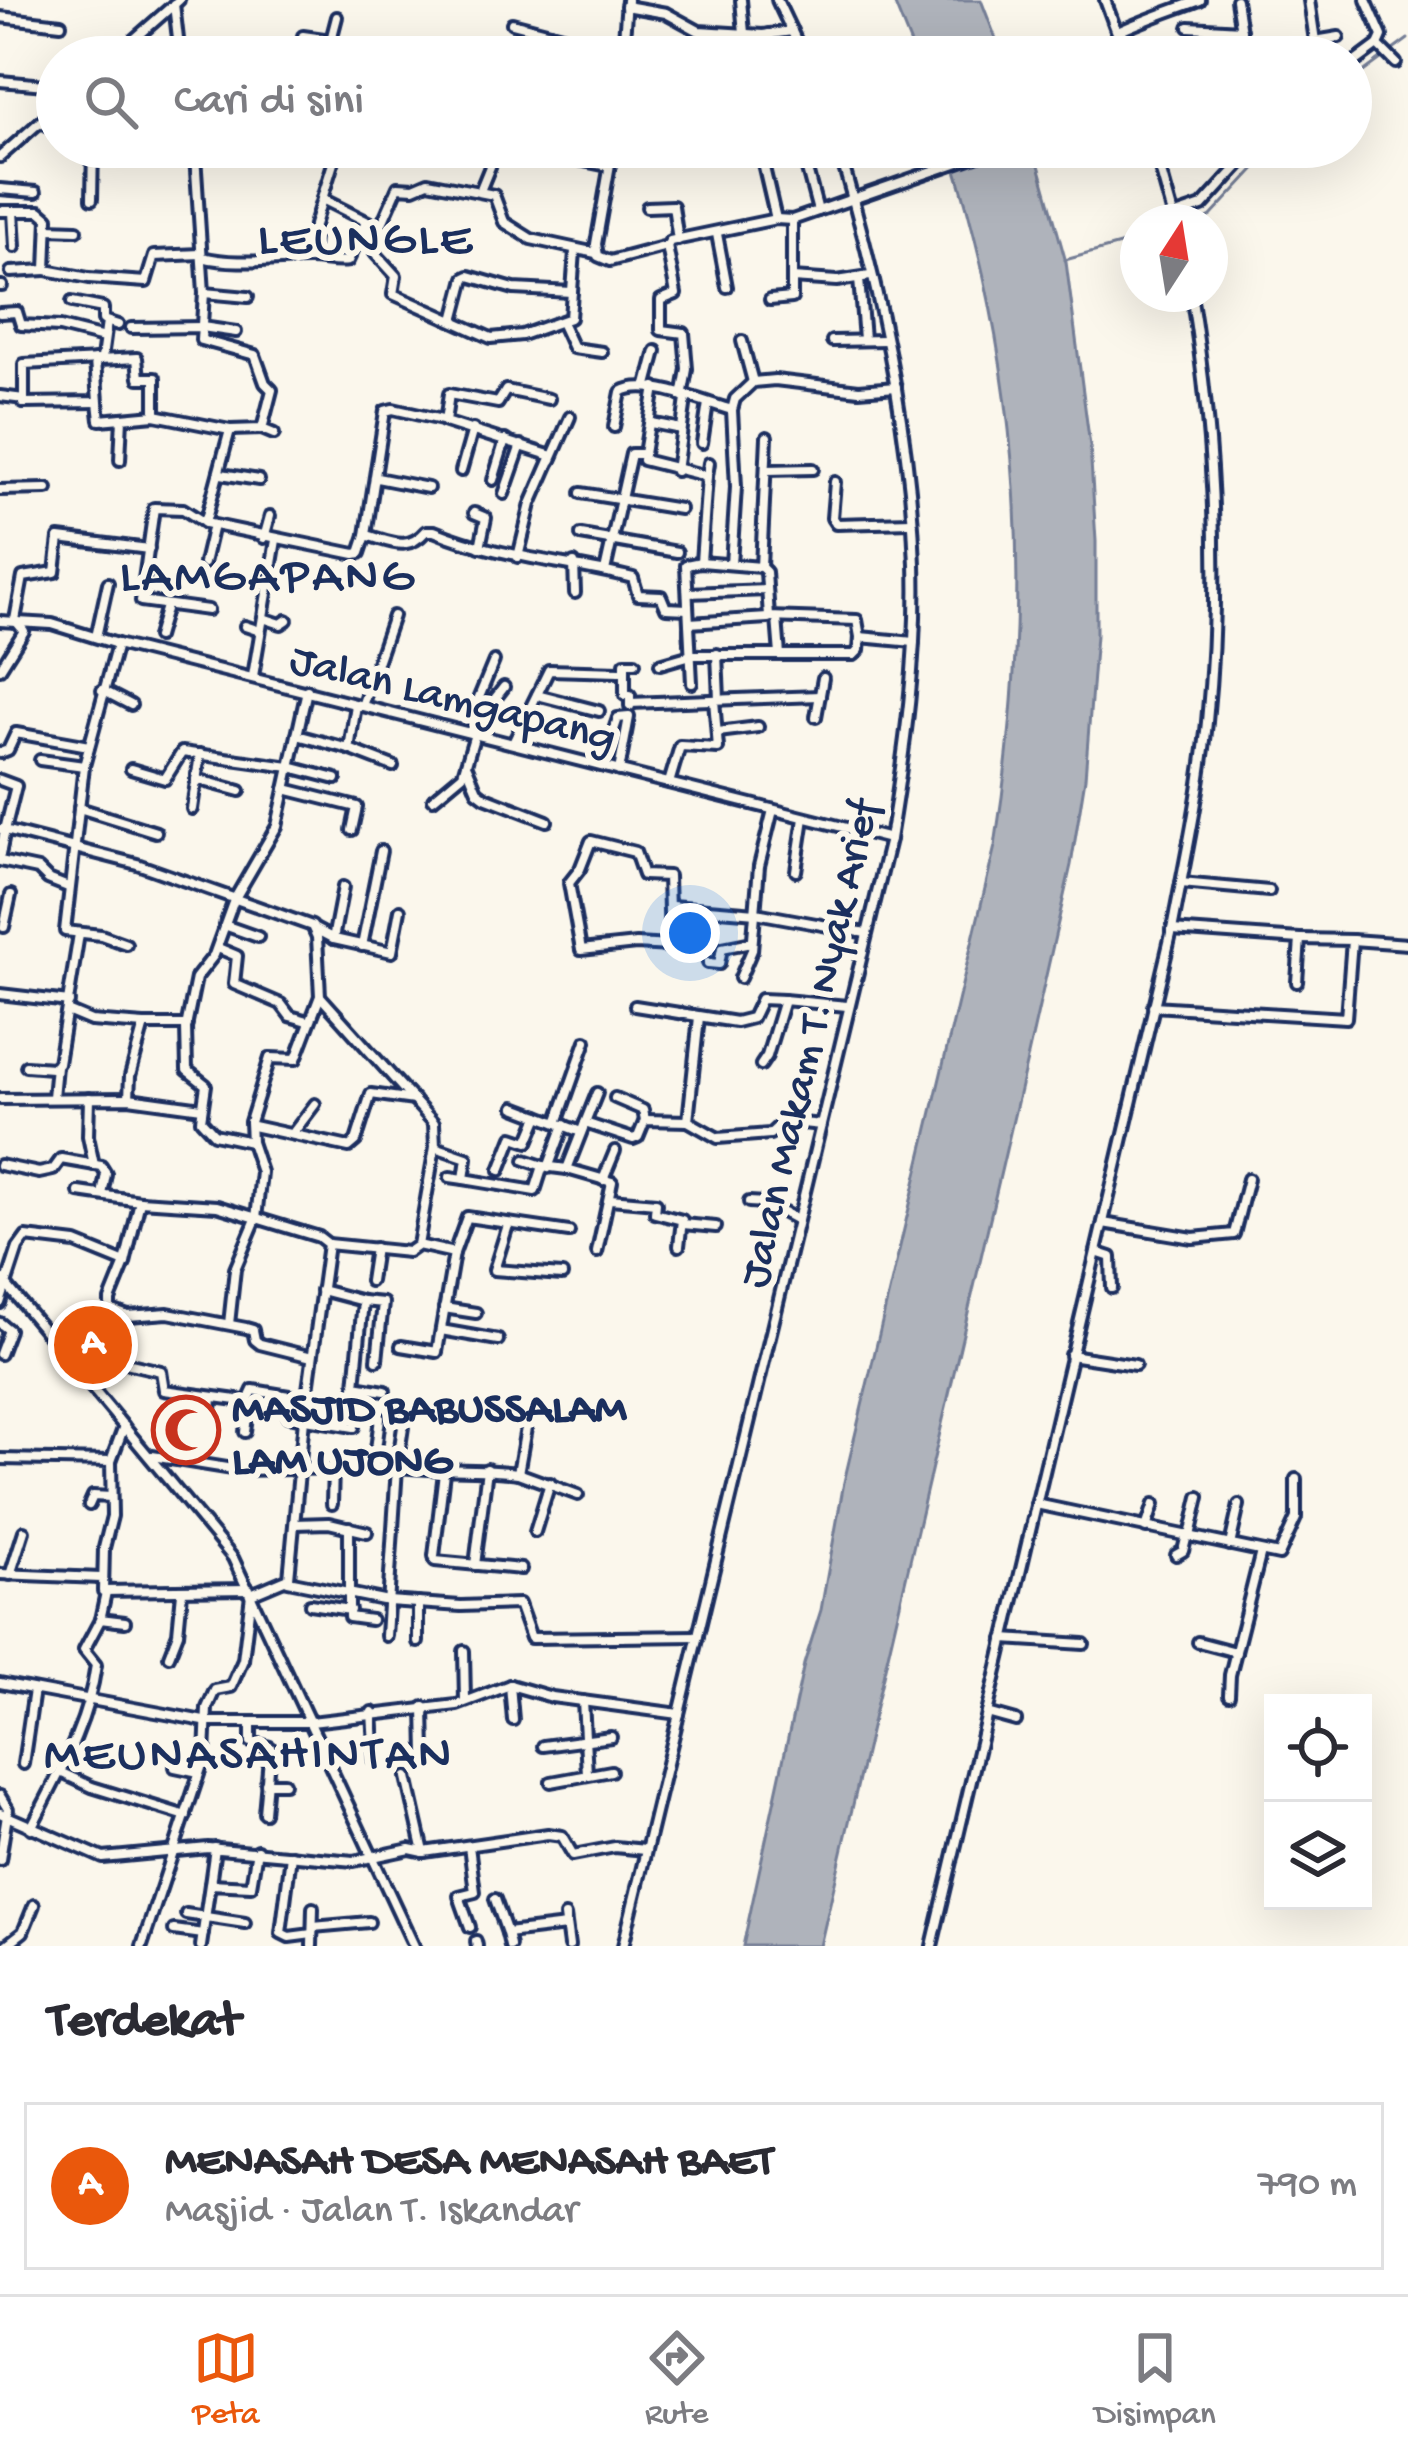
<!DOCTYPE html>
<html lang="id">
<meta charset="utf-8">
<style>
body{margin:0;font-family:"Gochi Hand",sans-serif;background:#f2f2f3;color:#2b2b33}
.controls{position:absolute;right:36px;bottom:36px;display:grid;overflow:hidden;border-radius:0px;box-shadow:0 12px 48px #0002}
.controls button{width:108px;height:108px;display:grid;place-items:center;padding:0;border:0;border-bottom:3px solid #e1e1e2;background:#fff;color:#2b2b33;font:60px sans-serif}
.compass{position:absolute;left:1120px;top:204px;width:108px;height:108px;border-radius:50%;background:#fff;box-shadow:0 12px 48px #0002;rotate:12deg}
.you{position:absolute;left:690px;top:933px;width:42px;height:42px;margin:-30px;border:9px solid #fff;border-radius:50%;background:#1a73e8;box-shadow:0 0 0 18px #1a73e833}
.badge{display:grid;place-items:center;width:78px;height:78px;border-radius:50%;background:#ea580c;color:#fff;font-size:39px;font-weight:700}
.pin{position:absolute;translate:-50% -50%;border:6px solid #fff;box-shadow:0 3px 12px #0006}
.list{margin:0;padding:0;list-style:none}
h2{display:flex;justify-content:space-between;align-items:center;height:156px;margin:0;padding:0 48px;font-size:51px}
h2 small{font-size:39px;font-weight:400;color:#7c7c81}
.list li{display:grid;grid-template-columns:78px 1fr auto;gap:36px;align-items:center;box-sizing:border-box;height:168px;margin:0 24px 24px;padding:0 24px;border:3px solid #e1e1e2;border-radius:0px}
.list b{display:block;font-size:45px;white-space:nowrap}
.list p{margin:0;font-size:39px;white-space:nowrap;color:#7c7c81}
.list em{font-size:39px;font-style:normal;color:#7c7c81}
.icon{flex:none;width:66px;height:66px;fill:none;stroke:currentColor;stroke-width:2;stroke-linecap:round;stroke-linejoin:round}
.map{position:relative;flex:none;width:1408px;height:1946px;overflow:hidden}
.search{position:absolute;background:#fff;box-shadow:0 12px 48px #0002;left:36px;right:36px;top:36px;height:132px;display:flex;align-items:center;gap:30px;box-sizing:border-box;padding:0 42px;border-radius:66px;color:#7c7c81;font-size:45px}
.sheet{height:348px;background:#fff}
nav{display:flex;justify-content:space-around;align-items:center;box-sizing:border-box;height:168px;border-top:3px solid #e1e1e2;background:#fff;font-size:33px;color:#7c7c81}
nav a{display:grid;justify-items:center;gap:6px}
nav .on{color:#ea580c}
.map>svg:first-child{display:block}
</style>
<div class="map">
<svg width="1408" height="1946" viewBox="0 0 1408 1946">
<rect width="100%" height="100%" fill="#fbf7ec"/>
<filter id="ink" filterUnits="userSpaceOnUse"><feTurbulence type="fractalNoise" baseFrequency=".00833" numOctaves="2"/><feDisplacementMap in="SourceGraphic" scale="24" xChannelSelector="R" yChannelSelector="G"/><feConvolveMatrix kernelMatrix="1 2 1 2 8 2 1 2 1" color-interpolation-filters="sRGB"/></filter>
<g filter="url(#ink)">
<!-- water -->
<g fill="#afb3bb" stroke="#747e96" stroke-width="3">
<polygon points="893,0 981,0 1003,57 916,57"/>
<path d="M 949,147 L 1034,147 L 1066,262 L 1090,446 L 1096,541 L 1096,635 L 1085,778 L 1071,865 L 1027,1060 L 820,1946 L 743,1946 L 804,1664 L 821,1610 L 844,1482 L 995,846 C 1033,603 1024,383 949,147 Z"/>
</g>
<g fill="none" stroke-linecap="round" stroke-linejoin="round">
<!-- stream -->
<g stroke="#747e96" stroke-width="3">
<polyline points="1351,81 1408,39"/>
<polyline points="1199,222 1211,216 1275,147"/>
<polyline points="1065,260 1138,240"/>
</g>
<defs>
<g id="minor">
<polyline points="741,0 744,33"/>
<polyline points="777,0 804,57"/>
<polyline points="1105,0 1126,57"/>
<polyline points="1236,0 1245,57"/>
<polyline points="1309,0 1315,41 1339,37"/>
<polyline points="1366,0 1382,36 1378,45 1396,63"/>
<polyline points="174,4 180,57"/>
<polyline points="626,6 666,13 699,31 763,35 792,31"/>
<polyline points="0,17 61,24"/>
<polyline points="512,23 623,52"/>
<polyline points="1189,27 1241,30"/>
<path d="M 1118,32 C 1146,19 1171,11 1200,0"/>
<polyline points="769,34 772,57"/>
<polyline points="623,52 627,0"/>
<polyline points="114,57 179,0"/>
<polyline points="299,57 303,36 331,40 337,17"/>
<polyline points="1351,65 1378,45"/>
<polyline points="0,81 57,86"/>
<polyline points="40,122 57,129"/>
<polyline points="338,147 322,199 380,228 375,253 396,276 393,294 491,338 522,335 570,318 575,251"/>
<polyline points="514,147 608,166"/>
<polyline points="613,147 596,244 598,256 610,261 667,246 670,241 776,219 792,220 1002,147"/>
<polyline points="746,147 748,153 762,159 776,219"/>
<polyline points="801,147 818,211"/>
<polyline points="1154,147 1175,222"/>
<polyline points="240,150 241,147"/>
<polyline points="0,157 57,107"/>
<polyline points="0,189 36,192"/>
<polyline points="480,191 498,147"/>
<polyline points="92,199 93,147"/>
<polyline points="647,207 673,206 678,240"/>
<polyline points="0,211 40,211 48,218 46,270 11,272"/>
<polyline points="13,211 15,247"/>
<polyline points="1173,216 1202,206 1256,147"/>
<polyline points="792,220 792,278 837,281 870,276"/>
<polyline points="380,228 398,187 414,188 428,182 494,195 504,222 531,239 596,253"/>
<polyline points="48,229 77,230"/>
<polyline points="717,234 727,287"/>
<polyline points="667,246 676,294 661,300 661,330 684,333 687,369 682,397"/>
<path d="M 202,257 C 238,266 272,259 309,259 C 322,259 335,263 348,261 L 366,222"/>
<polyline points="311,259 314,225 322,199"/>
<polyline points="46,270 89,278 146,282 154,256 201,254"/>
<polyline points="859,279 864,339"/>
<polyline points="0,286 2,286"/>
<polyline points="204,293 248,297"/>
<polyline points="770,300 792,298 792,278"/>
<polyline points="72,302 103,308 103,320 118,325"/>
<polyline points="0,313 17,312 21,325 60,327 104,338"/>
<polyline points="454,320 465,278 469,276 514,289 572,292"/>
<polyline points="562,324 573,348 602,352"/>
<polyline points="131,328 202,327 236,332"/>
<polyline points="742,341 753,382"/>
<polyline points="832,341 886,340"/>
<polyline points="102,358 107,322"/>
<polyline points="647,385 656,351"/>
<polyline points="655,387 643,460 707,476 701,562"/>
<polyline points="0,396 24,399 24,364 137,358 139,378 155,378 155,415"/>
<polyline points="24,399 23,403 98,402 95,360"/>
<polyline points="98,402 100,420 155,415 230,430 262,429 272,390 265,383 255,355 201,340 204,293 195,155 187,147"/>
<polyline points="651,423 681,429"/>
<path d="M 614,427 L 621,392 C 646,377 703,402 732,410"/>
<polyline points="262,429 274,434"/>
<polyline points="702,443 708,403"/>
<polyline points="120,460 122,418"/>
<polyline points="551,460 570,417"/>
<polyline points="767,470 813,469"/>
<polyline points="461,471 473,429"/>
<polyline points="676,471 686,399"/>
<polyline points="221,474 259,480"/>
<polyline points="707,476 709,463"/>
<polyline points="377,478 428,488"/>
<polyline points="493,480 505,440"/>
<polyline points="835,482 832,518 836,524 912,522"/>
<polyline points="0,490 47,489"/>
<polyline points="581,493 680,509"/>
<polyline points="504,494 521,445"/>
<polyline points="474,513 486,518 480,547"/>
<polyline points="205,523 230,430"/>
<polyline points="366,535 385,411 393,409 442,420"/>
<polyline points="581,535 677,552"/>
<polyline points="264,538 270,516"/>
<polyline points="518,557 531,504 552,456 445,422 449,394 498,403 506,390 549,399"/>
<polyline points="204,563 213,525"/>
<polyline points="574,563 575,593"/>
<polyline points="731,564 736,487 732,410 735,399 753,382 775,380 859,390 896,387"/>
<polyline points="761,567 766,572 769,617 857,620 860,637"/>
<polyline points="605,571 631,454 644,454"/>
<polyline points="688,593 767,590"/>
<path d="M 208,610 L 141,601 L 154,508 L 183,509 L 205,523 L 355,554 L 360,553 L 366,535 C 390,541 407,553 426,531 L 434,531 C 499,558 566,561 633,578 L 638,595 L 661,596 L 666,608 L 688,609"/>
<polyline points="263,618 281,624 287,620"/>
<polyline points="777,618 780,655"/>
<polyline points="0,621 52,624 117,644 890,839"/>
<polyline points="689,623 768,618"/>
<polyline points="245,626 260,631"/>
<polyline points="96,637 108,583"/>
<polyline points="157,637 166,606"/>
<polyline points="117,644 84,766 65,931 101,935 126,944"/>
<polyline points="717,654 719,699"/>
<polyline points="660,664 691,655 854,655 859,650 860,637 914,642"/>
<polyline points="0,669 24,631 15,620 23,577 55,572 59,538 149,549"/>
<polyline points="253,676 276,540"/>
<polyline points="692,683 686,565 701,562 761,567 767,437"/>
<polyline points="102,690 131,705"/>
<polyline points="537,695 599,711"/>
<polyline points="630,703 820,696"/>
<polyline points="362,706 393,616"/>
<polyline points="630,706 630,695 625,695 625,663 635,663"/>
<polyline points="487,711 477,702 494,661"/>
<polyline points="816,717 823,678"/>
<polyline points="470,731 504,687"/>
<polyline points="718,732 758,727"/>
<polyline points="297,735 349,749 356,705"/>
<polyline points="513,743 549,670 620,672"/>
<polyline points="349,749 393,766"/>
<polyline points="0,753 8,750 16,733 89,746"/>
<polyline points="40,760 84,766"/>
<polyline points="602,766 618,718 629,717 619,771"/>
<polyline points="467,767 477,791 485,797 547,821"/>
<polyline points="131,769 165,779 182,752 290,767 336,779"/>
<polyline points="196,779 240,791"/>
<polyline points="0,780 16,786 5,830 137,864 312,926 317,937 320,996 434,1123 435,1147 418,1245"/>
<polyline points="669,783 680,746 718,748 714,700"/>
<polyline points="285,789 357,807 352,830"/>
<polyline points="433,799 463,774 475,734"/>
<polyline points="79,808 156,832"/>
<polyline points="192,809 200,754"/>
<polygon points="591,841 635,852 643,875 668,876 670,946 636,944 581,950 569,883 580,869"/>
<polyline points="0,855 5,830 1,829"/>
<polyline points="0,861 38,869 48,879 68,887"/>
<polyline points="796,871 804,818"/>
<polyline points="1181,883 1269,891"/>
<polyline points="672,906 756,913 866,933"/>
<polyline points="227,926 258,937"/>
<polyline points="4,927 11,895"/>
<polyline points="315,929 334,939 392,952 400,910"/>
<polyline points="1172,930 1300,939 1297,982"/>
<polyline points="333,939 343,887"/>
<polyline points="1352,940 1408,944"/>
<polyline points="362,946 381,851"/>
<polyline points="218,948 237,956 234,984 281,1004 290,1016 308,1021"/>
<polyline points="708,963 719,964 722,948 752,942"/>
<polyline points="740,978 752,950 759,866 773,810"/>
<polyline points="0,994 69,1002"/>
<polyline points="635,1006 736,1022 752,1018 761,999 784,1000"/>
<polyline points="1153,1006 1346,1018 1352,940 1300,939"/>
<polyline points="67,1011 91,1021 144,1025 130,1076 129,1098"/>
<polyline points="699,1017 688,1121 718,1138 770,1134 784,1121 821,1125"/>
<polyline points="144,1025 187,1025"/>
<polyline points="761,1065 767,1056 784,1000 847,1006"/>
<polyline points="26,1066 52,1068 58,1063 79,934"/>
<polyline points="53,1097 56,1066"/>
<polyline points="89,1098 88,1136 94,1165"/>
<polyline points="615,1098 643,1110 645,1120"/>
<polyline points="0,1099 129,1098 202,1108"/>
<polyline points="515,1107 581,1132"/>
<polyline points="557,1123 586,1041"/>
<polyline points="585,1123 597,1093"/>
<polyline points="253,1126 349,1147 356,1141 371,1094 414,1100"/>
<polyline points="293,1133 315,1104"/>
<polyline points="251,1142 214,1134 201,1120 206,1085 187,1070 186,1027 196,978 214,955 234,900 277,826 307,690"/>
<polyline points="435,1147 467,1158 464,1179 535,1191 543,1166 567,1169 585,1123 633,1139 638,1137 645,1120 688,1121"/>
<polyline points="525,1160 543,1166"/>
<polyline points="0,1165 39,1173 53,1170 61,1159 101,1166 106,1174 102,1195"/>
<polyline points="548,1168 564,1125"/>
<polyline points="567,1169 612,1182 597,1252"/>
<polyline points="500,1170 513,1137 528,1142 539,1116"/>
<polyline points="450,1177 464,1179"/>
<polyline points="603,1180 615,1151"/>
<polyline points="79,1192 140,1201 217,1206 319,1237 328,1244 304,1419 289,1578 251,1594 243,1660 231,1687 215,1690 207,1708 205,1756 142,1946"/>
<polyline points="610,1199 656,1203 655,1213 682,1220 679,1246"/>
<polyline points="749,1202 766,1203 797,1220"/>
<polyline points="1103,1223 1193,1238 1234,1234 1248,1179"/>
<polyline points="683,1224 716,1227"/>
<polyline points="508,1225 494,1270 562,1275"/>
<polyline points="328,1244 408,1252 418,1245 454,1253 437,1352 401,1346"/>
<polyline points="1096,1252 1111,1257 1112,1288"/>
<polyline points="454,1253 467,1217 569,1232"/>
<polyline points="0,1277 233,1558 414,1946"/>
<polyline points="370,1281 375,1248"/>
<polyline points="321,1290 363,1301 355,1386 385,1391"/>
<polyline points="363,1301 383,1303 377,1360"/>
<polyline points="0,1303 18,1248 26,1237 76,1243 125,1263"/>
<polyline points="444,1308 476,1313"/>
<polyline points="109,1309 128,1316 168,1313 246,1328 253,1330 255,1340 260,1344 312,1357"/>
<polyline points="0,1323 9,1330 0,1354"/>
<polyline points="229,1324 235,1269 256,1219 261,1172 251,1142 250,1122 270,1058 296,1059 320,996"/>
<polyline points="441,1330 498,1340"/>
<polyline points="1070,1355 1135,1365"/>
<polyline points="104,1358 161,1371 164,1390 244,1401 248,1410 245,1432"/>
<polyline points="95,1391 110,1332 110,1300 125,1263 140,1201"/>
<polyline points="247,1403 253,1390 307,1399"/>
<polyline points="288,1416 354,1427"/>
<path d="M 404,1420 L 397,1467 C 438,1471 478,1468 518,1473 L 526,1428"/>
<polyline points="210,1427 212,1397"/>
<polyline points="152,1456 239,1470 397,1467 386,1636"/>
<polyline points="0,1459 111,1461 112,1516 104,1548 103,1591 249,1589"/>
<polyline points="111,1461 124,1426"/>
<polyline points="374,1465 380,1418"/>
<polyline points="518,1473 578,1495"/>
<polyline points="332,1504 333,1467"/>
<polyline points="1036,1504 1279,1555 1296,1518 1296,1479"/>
<polyline points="89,1505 93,1496 111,1497"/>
<polyline points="295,1524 329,1523 367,1532"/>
<polyline points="349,1527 349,1617 371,1620"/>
<polyline points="1146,1528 1154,1504"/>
<polyline points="535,1532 550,1483"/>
<polyline points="1190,1536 1199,1497"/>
<polyline points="1230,1545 1239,1505"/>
<polyline points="1176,1555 1183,1551 1187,1535"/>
<polyline points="434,1556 444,1472"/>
<polyline points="435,1561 521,1569"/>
<polyline points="475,1565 487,1469"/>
<polyline points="0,1574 101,1578"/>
<polyline points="10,1575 24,1531"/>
<polyline points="288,1581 388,1601 461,1606 519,1604 531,1638 698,1636"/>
<polyline points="418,1603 418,1642"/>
<polyline points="310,1604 350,1610"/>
<polyline points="100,1619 125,1622"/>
<polyline points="1004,1639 1084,1644"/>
<polyline points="1198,1642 1236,1652"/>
<polyline points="464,1651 465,1701"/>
<polyline points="169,1656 178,1633 182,1592"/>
<polyline points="0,1683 209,1722 311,1722 457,1705 510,1685 552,1697 679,1714"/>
<polyline points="510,1685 513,1720"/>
<polyline points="1229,1695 1230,1675 1261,1552"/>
<polyline points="583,1701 587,1774"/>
<polyline points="424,1707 425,1755"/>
<polyline points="372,1712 375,1762"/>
<polyline points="987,1713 1016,1721"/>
<polyline points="251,1722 251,1742 270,1747 264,1813"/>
<polyline points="543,1746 611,1737"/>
<polyline points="23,1764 34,1690"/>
<polyline points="175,1767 199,1772"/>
<polyline points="62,1773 92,1787 186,1816"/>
<polyline points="407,1777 424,1852"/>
<polyline points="551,1782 611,1771"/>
<polyline points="266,1783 284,1783"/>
<polyline points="0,1796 8,1809 0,1860"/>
<polyline points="0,1813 103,1858 208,1848 354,1861 410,1849 424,1852 548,1834 562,1836 573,1855 615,1847 645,1850"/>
<path d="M 31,1828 C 58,1775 88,1725 96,1665 L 84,1650 L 100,1620 L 106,1592"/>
<polyline points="469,1846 475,1892 459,1896 470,1927"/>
<polyline points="291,1855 281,1933 289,1937 312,1934"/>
<polyline points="210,1884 215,1848"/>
<polyline points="495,1899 507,1933"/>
<polyline points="186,1914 245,1923"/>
<polyline points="565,1916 569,1946"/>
<polyline points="313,1927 369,1922"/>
<polyline points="174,1930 203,1934"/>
<polyline points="476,1941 477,1946"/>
<polyline points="5,1946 23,1932 34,1905"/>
<polyline points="201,1946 210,1884 251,1886 257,1850"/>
<polyline points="312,1946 313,1908"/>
<polyline points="510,1946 507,1933 566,1926"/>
<path d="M 623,1946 L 890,839 C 905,748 918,656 915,564 C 910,423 878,281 838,147"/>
<path d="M 932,1946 L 1172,930 C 1185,861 1200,792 1207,722 C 1221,581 1214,434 1191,294"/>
</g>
</defs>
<!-- minor casing -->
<use href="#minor" stroke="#1b2f5e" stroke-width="16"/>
<!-- minor -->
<use href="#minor" stroke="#fbf7ec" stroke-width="8"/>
</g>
</g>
<!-- icons -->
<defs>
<symbol id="mosque-ring" viewBox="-11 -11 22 22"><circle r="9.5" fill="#fbf7ec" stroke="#c8321e" stroke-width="1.5"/><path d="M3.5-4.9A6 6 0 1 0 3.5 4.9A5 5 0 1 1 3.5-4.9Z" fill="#c8321e"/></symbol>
</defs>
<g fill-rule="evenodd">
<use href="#mosque-ring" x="148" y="1392" width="76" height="76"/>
</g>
<g text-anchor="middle" stroke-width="12" stroke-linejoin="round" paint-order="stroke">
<!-- street labels -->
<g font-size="45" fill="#1b2f5e" stroke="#fbf7ec">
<text transform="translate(454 694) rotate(14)" y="16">Jalan Lamgapang</text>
<text transform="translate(805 1043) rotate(-77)" y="16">Jalan Makam T. Nyak Arief</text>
</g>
<!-- poi labels -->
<g font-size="45" font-weight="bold" fill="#1b2f5e" stroke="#fbf7ec" text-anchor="start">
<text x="232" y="1420">MASJID BABUSSALAM<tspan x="232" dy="52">LAM UJONG</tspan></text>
</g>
<!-- quarter labels -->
<g font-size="51" letter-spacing="3" fill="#1b2f5e" stroke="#fbf7ec">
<text x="366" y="252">LEUNGLE</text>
<text x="268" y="589">LAMGAPANG</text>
<text x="249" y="1767">MEUNASAHINTAN</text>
</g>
</g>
</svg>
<div class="controls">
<button><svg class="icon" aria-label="locate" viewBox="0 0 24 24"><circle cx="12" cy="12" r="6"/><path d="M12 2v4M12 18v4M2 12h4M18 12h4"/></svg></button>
<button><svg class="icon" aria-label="layers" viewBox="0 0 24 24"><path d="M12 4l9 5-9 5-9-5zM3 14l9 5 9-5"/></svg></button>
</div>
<svg class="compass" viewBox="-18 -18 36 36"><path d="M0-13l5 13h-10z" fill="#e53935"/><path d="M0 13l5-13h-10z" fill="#7c7c81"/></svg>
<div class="you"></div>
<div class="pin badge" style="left:93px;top:1345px">A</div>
<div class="search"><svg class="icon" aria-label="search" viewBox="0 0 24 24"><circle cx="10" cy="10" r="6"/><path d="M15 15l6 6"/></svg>Cari di sini</div>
</div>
<section class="sheet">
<h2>Terdekat<small></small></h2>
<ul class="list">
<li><span class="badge">A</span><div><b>MENASAH DESA MENASAH BAET</b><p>Masjid · Jalan T. Iskandar</p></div><em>790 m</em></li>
</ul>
</section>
<nav>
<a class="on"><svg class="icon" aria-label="map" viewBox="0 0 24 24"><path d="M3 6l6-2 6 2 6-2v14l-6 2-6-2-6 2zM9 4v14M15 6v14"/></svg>Peta</a>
<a><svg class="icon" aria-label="directions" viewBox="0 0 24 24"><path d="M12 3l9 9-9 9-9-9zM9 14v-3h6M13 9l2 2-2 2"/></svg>Rute</a>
<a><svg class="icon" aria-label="saved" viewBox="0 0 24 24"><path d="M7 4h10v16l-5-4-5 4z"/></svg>Disimpan</a>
</nav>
